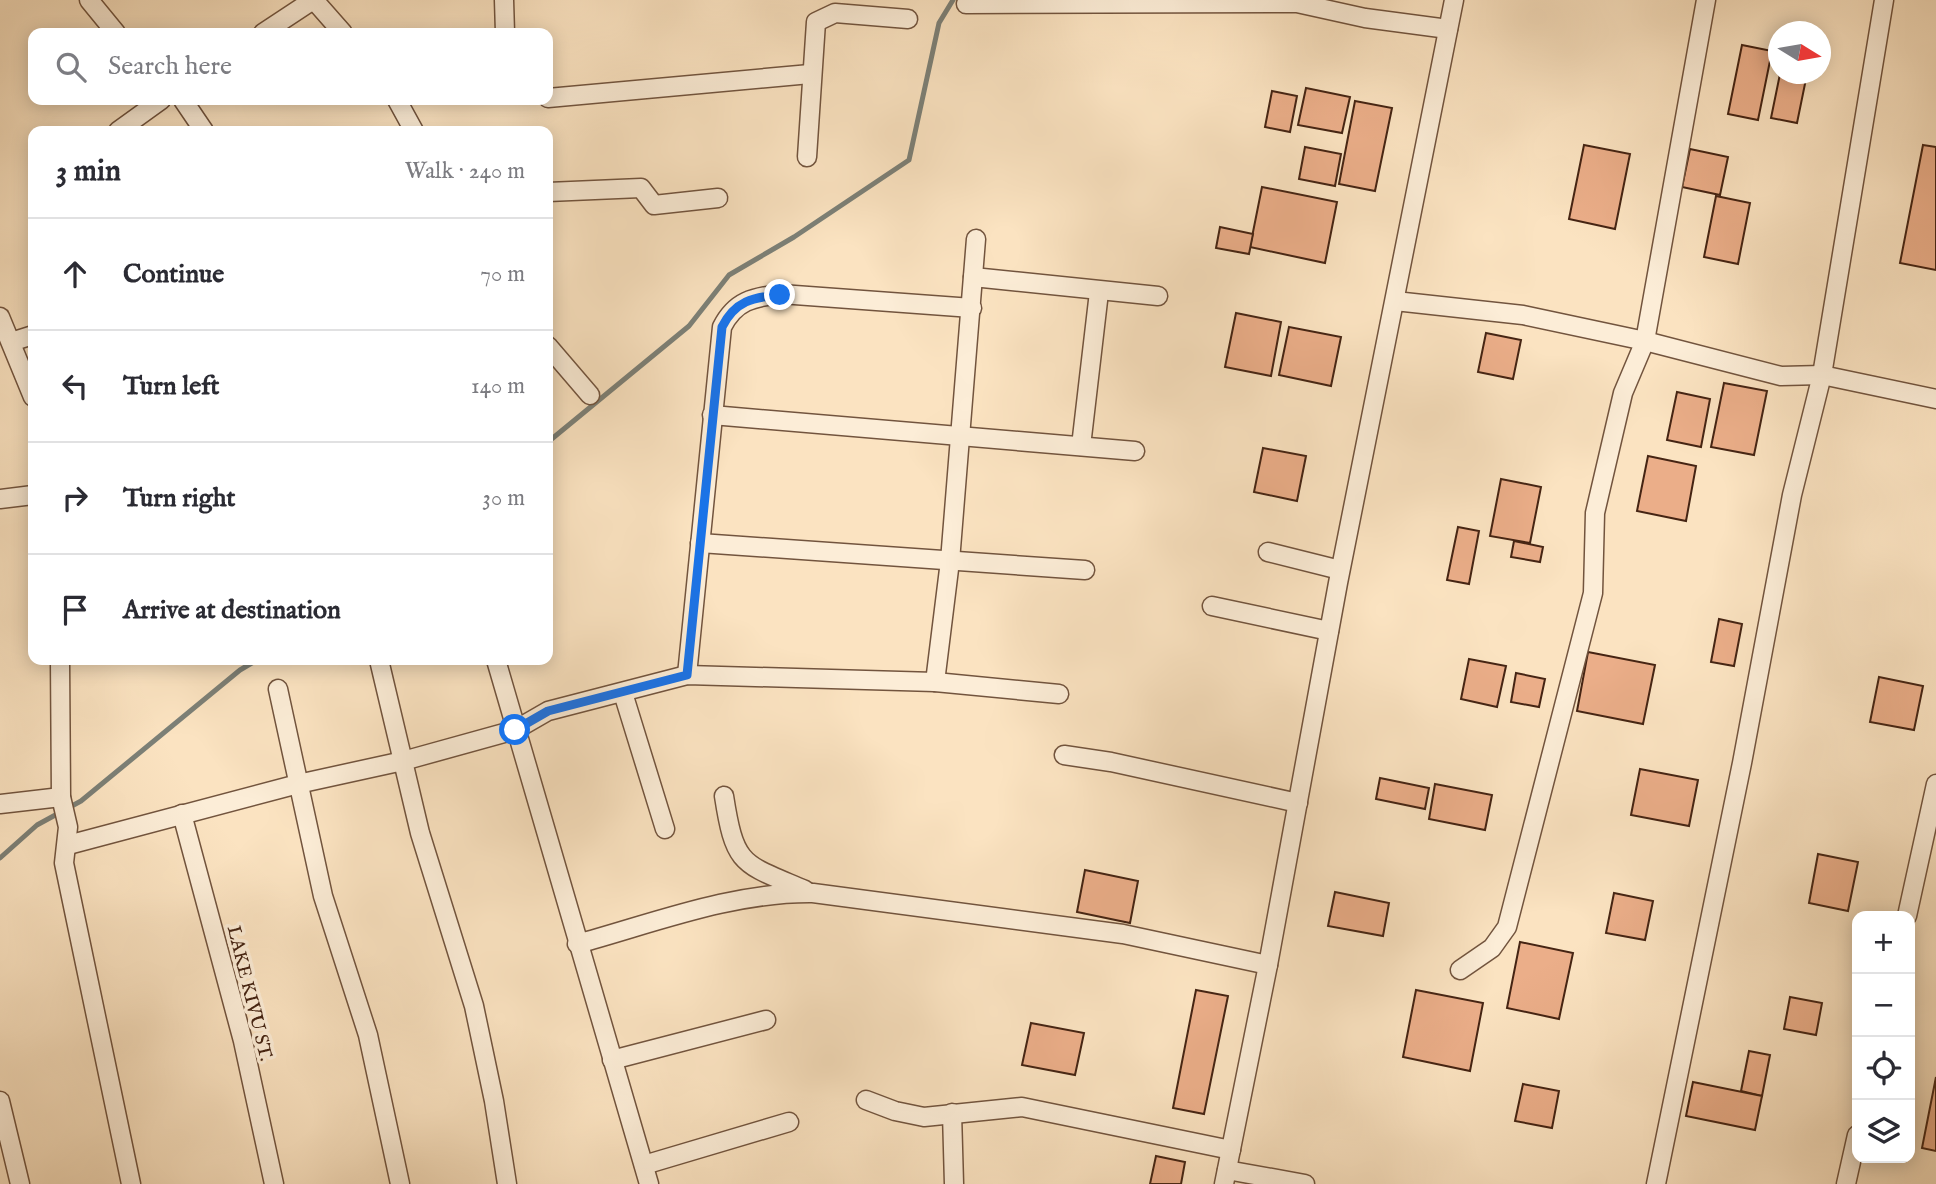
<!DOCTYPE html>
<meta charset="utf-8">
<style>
body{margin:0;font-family:"IM FELL English",serif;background:#f2f2f3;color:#2b2b33}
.controls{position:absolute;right:21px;bottom:21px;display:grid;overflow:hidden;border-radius:14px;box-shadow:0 4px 18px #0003}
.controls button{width:63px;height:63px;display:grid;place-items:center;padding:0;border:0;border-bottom:2px solid #e1e1e2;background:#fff;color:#2b2b33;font:35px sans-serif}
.compass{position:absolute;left:1768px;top:21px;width:63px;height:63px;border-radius:50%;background:#fff;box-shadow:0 4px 18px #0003;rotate:101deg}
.stop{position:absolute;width:21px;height:21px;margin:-16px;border:5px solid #1a73e8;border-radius:50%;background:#fff}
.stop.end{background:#1a73e8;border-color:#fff;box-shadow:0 2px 7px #0008}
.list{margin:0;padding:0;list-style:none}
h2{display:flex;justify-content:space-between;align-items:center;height:91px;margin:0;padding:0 28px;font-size:30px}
h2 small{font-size:23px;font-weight:400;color:#7c7c81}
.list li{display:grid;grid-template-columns:46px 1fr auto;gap:21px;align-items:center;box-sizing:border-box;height:112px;padding:0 28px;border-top:2px solid #e1e1e2}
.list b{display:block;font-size:26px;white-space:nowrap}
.list em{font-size:23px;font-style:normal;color:#7c7c81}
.icon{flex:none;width:38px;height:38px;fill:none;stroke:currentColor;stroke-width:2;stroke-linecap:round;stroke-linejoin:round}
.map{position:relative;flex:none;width:1936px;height:1184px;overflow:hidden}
.search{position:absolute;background:#fff;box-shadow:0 4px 18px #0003;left:28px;top:28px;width:525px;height:77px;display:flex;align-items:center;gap:18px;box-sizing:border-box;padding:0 24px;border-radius:14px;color:#7c7c81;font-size:26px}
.panel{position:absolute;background:#fff;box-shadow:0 4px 18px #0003;left:28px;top:126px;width:525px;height:539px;border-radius:14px}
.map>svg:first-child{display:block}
</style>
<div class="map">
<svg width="1936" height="1184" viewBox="0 0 1936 1184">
<rect width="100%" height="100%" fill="#fbe3c1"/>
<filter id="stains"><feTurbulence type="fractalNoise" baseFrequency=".00286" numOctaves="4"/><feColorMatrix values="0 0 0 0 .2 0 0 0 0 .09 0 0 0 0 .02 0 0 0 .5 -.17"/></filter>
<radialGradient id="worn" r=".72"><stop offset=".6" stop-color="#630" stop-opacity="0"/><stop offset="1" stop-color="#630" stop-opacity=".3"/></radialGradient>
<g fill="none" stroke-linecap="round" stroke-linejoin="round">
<!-- stream -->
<g stroke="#7c8077" stroke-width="5">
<polyline points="548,442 689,326 729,275 794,237 909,160 939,23 953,0"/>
<polyline points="0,858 37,825 81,801 240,670 257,660"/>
</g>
</g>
<!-- building -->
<g fill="#ebae89" stroke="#452413" stroke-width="2">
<polygon points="1742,45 1772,51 1758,120 1728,114"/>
<polygon points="1780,74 1807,74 1797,123 1771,118"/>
<polygon points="1306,88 1350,97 1342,133 1298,125"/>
<polygon points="1272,91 1297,96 1290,132 1265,127"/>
<polygon points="1355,101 1392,108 1375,191 1339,184"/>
<polygon points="1584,145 1630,154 1615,229 1569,219"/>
<polygon points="1923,145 1936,147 1936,270 1900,263"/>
<polygon points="1305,147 1341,154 1335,186 1299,179"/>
<polygon points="1690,149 1728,157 1720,195 1682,187"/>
<polygon points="1262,187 1337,202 1325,263 1250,247"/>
<polygon points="1716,196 1750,203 1738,264 1704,257"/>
<polygon points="1220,227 1253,234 1249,254 1216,248"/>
<polygon points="1236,313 1281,322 1271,376 1225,367"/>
<polygon points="1289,327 1341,337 1331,386 1279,375"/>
<polygon points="1486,333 1521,340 1513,379 1478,372"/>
<polygon points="1724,383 1767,391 1754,455 1711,447"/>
<polygon points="1677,392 1710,399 1701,447 1667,440"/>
<polygon points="1263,448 1306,456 1297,501 1254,492"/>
<polygon points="1648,456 1696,466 1686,521 1637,511"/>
<polygon points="1501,479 1541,487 1530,543 1490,536"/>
<polygon points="1458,527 1479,531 1469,584 1447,580"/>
<polygon points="1514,541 1543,547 1540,562 1511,557"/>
<polygon points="1719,619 1742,624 1734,666 1711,662"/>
<polygon points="1588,652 1655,665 1643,724 1577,711"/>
<polygon points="1469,659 1506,666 1497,707 1461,699"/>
<polygon points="1516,673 1545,679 1539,707 1511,702"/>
<polygon points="1879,677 1923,686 1914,730 1870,722"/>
<polygon points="1640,769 1698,780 1689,826 1631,815"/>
<polygon points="1380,778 1429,788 1425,809 1376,799"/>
<polygon points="1435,784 1492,795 1485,830 1429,819"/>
<polygon points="1818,854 1858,862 1848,911 1809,903"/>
<polygon points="1085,870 1138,881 1130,923 1077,912"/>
<polygon points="1335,892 1389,903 1383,936 1328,926"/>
<polygon points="1614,893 1653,901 1645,940 1606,933"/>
<polygon points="1520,942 1573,953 1559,1019 1507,1008"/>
<polygon points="1196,990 1228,996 1204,1114 1173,1108"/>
<polygon points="1416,990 1483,1003 1470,1071 1403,1057"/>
<polygon points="1790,997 1822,1003 1816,1035 1784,1029"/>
<polygon points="1031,1023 1084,1033 1075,1075 1022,1065"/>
<polygon points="1749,1051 1770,1055 1762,1096 1741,1091"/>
<polygon points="1936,1077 1936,1151 1922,1148"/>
<polygon points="1693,1082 1762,1096 1755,1130 1686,1116"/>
<polygon points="1523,1084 1559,1091 1552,1128 1515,1121"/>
<polygon points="1156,1156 1185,1162 1181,1184 1150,1184"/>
</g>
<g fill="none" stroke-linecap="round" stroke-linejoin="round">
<defs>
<g id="minor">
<polyline points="89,0 116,33"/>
<polyline points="314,0 343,33"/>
<polyline points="504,0 505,33"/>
<polyline points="966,4 1297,3 1365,18 1448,29"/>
<polyline points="263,33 313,0"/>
<polyline points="548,98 810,74"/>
<polyline points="183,100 204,131"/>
<polyline points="397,100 414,131"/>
<polyline points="118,131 161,100"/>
<polyline points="807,157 816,22 835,13 908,19"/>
<polyline points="548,192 641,188 654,205 718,198"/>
<polyline points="973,277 1158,296"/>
<polyline points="1395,301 1523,315 1645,341 1781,376 1822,375 1936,399"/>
<polyline points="0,317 33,397"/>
<polyline points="11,342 33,335"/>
<polyline points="548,346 590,395"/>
<polyline points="712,415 1135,451"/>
<polyline points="1081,446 1099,292"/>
<polyline points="0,499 33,495"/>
<polyline points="700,543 1085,570"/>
<polyline points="1268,552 1340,570"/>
<polyline points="1212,606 1329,631"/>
<polyline points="60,660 61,797 68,827 64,863 131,1184"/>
<polyline points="379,660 420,833 474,1006 494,1101 507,1184"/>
<polyline points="496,660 649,1184"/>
<path d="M 687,675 L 722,327 C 735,301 753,297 781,294 L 972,308"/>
<polyline points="935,682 950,561 976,239"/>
<polyline points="278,689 323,896 368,1035 400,1184"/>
<polyline points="623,693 665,829"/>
<polyline points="1064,755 1111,762 1298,803"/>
<path d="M 724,796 C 735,867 742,863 805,890"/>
<polyline points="0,804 61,797"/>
<polyline points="182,814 243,1041 274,1184"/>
<polyline points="68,845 298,784 403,761 515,730 548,711 687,675 935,682 1059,694"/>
<polyline points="1907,916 1936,784"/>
<path d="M 577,944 C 654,923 732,892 813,893 L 1123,934 L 1268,965"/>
<polyline points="1460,970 1492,948 1507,927 1593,593 1595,513 1623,393 1645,341 1706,0"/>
<polyline points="612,1060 766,1020"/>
<polyline points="866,1100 895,1111 924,1117 1022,1107 1231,1150"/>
<polyline points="0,1101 20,1184"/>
<polyline points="952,1113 954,1184"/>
<polyline points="644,1165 789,1122"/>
<polyline points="1227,1170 1305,1184"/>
<polyline points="1224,1184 1268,965 1338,583 1454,0"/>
<polyline points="1656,1184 1742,763 1792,495 1822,375 1884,0"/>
<polyline points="1846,1184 1857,1135"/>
</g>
</defs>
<!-- minor casing -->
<use href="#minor" stroke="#72543e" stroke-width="21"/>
<!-- minor -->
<use href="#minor" stroke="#fcedd7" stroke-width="18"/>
</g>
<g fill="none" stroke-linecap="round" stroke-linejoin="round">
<!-- route -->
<path stroke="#1a73e8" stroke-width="9" d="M 515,730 L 548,711 L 687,675 L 722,327 C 735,301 753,297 780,295"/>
</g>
<g text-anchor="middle" stroke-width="7" stroke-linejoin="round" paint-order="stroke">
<!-- street labels -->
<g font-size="19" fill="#452413" stroke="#fcedd7">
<text transform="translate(251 993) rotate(76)" y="7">LAKE KIVU ST.</text>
</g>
</g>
<rect width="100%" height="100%" filter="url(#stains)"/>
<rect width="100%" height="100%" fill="url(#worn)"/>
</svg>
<div class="controls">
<button>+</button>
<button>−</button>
<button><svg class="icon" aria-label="locate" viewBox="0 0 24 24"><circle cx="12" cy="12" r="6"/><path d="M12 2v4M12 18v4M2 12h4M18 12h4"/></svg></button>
<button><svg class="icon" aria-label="layers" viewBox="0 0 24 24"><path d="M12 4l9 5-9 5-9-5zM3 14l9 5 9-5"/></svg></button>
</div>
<svg class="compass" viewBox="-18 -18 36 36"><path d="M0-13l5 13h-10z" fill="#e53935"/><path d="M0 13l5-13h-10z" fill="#7c7c81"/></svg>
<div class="stop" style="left:515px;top:730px"></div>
<div class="stop end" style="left:780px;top:295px"></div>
<div class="search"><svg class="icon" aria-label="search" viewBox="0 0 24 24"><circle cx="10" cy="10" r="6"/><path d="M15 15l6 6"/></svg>Search here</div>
<section class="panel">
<h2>3 min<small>Walk · 240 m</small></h2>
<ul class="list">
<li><svg class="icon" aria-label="ahead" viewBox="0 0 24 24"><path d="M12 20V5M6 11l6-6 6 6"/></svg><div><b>Continue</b></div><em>70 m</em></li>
<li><svg class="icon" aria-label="left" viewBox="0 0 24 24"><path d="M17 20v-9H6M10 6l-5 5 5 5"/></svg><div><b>Turn left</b></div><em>140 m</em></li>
<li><svg class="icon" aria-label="right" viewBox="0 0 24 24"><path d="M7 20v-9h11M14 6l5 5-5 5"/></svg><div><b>Turn right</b></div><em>30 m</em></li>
<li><svg class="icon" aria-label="arrive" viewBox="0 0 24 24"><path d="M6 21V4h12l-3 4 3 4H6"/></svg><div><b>Arrive at destination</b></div></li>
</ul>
</section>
</div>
